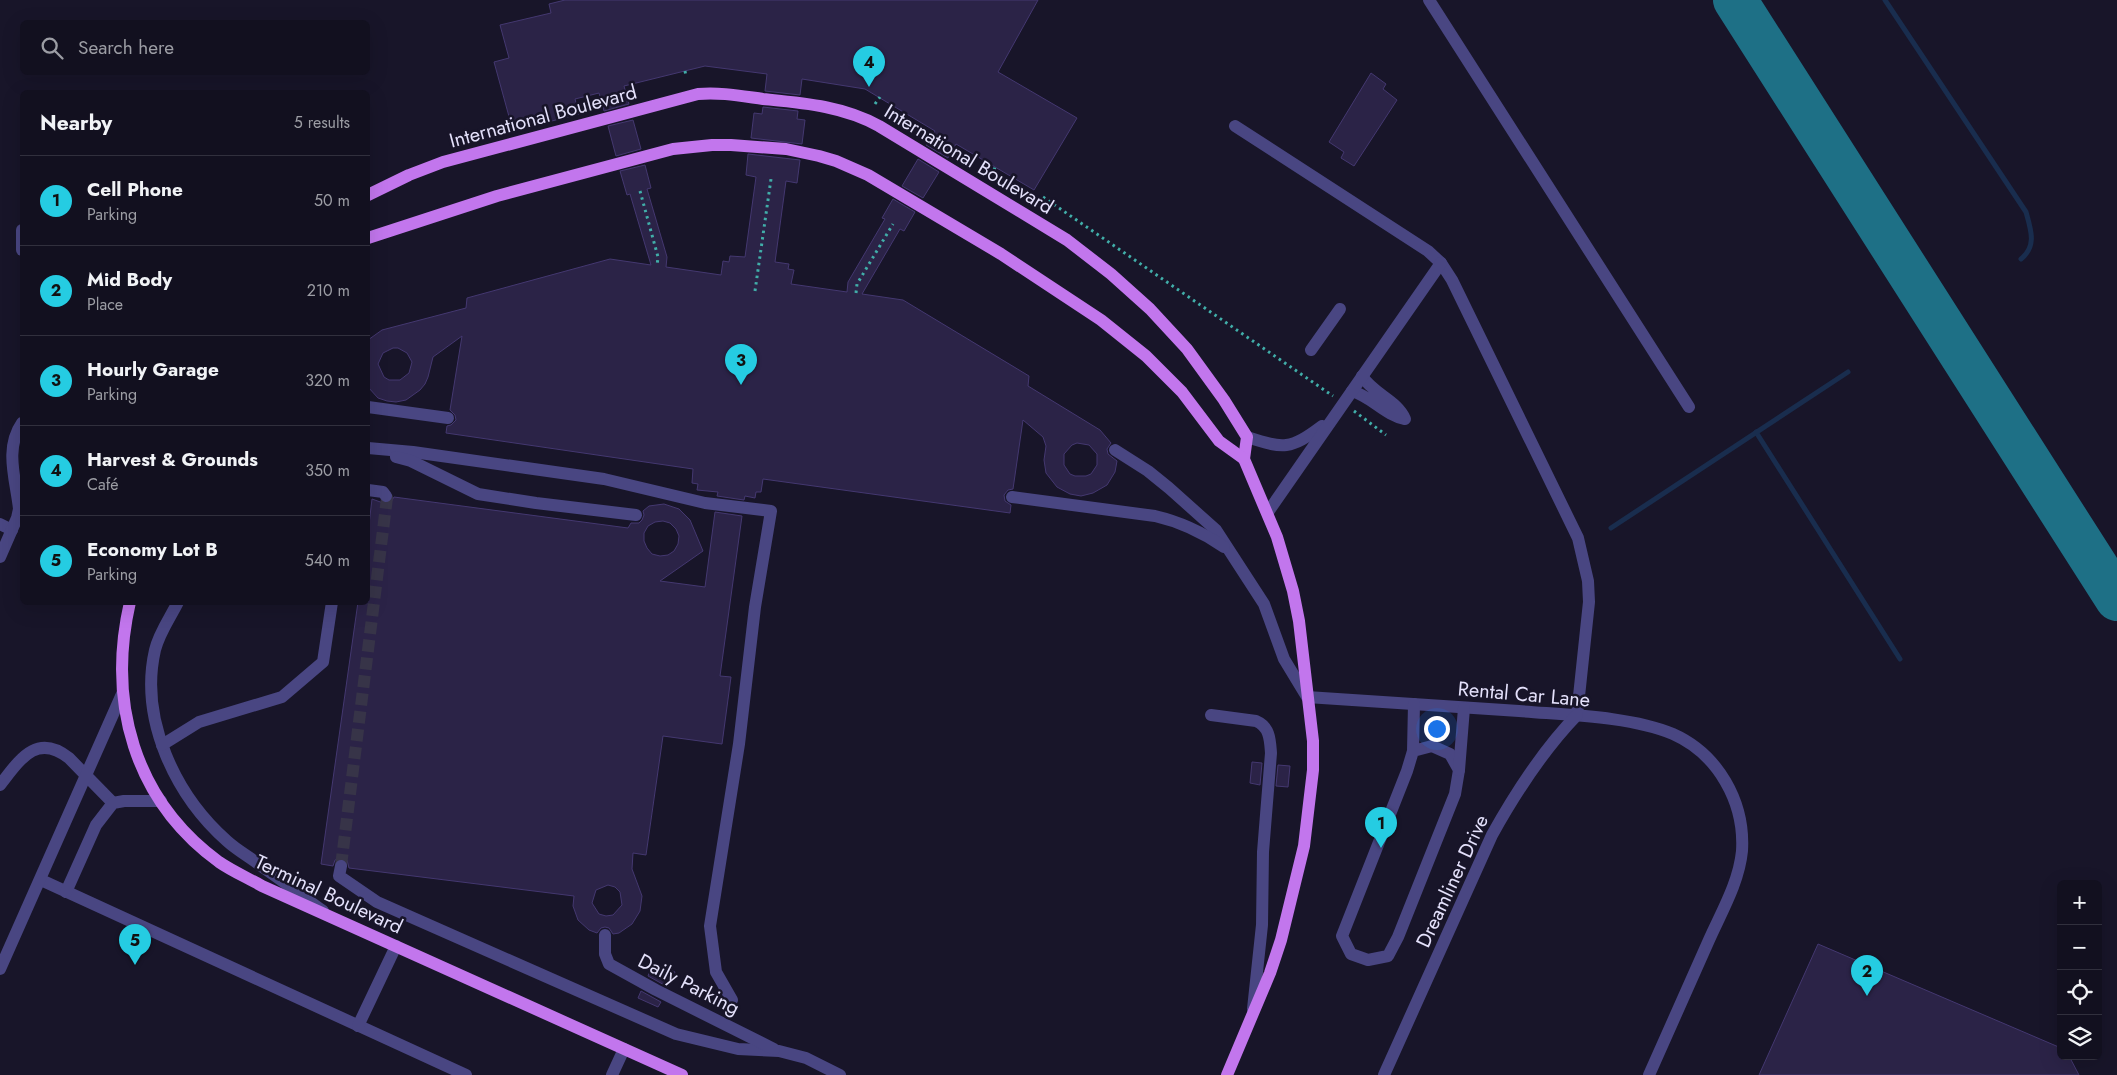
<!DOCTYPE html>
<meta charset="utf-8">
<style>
body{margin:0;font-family:Jost,sans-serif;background:#1f1e2c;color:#f1f3f6}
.controls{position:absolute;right:15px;bottom:15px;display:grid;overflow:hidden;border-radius:8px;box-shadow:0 5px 20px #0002}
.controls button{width:45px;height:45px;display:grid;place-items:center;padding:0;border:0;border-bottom:1px solid #31303d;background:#12101f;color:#f1f3f6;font:25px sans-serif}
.you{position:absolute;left:1436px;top:728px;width:18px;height:18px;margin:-12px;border:4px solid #fff;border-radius:50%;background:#1a73e8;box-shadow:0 0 0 8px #1a73e833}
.badge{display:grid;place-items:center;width:32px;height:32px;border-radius:50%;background:#25cce2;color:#111;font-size:16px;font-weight:700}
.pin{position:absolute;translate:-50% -41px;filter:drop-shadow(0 1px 2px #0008)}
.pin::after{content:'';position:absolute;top:26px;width:18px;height:15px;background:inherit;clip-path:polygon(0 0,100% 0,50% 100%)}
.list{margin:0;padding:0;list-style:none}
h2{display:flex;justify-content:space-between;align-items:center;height:65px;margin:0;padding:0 20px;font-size:21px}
h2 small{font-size:16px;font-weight:400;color:#9c9da4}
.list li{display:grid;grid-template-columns:32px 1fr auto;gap:15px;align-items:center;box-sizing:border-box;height:90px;padding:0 20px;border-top:1px solid #31303d}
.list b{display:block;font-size:19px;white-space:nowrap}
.list p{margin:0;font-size:16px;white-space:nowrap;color:#9c9da4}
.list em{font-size:16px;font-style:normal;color:#9c9da4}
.icon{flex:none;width:28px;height:28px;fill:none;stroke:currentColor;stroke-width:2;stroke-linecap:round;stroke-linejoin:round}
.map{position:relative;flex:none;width:2117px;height:1075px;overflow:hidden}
.search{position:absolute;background:#12101f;box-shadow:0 5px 20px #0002;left:20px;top:20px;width:350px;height:55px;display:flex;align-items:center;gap:12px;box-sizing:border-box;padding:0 18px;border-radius:8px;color:#9c9da4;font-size:19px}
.panel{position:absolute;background:#12101f;box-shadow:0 5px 20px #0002;left:20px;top:90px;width:350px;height:515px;border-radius:8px}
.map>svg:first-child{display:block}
</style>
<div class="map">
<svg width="2117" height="1075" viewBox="0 0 2117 1075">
<rect width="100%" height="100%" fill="#181529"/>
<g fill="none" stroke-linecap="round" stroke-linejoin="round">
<!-- stream -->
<g stroke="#192d4e" stroke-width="5">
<path d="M 1885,0 L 2026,212 C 2031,230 2037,246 2021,259"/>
<polyline points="1756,432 1900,659"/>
<polyline points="1611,528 1848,372"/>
</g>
<!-- taxiway -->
<polyline stroke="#1e7086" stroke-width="44" points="1735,0 2117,599"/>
</g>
<!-- building -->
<g fill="#2b2347" stroke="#443870" fill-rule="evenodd">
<polygon points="565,0 1038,0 998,72 1077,118 1034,190 956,144 948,158 926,145 935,131 865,89 802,79 800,95 765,91 767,74 705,66 624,86 629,104 604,111 599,93 575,99 579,114 513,131 494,62 509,58 500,25 551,13 549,4"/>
<polygon points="1371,73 1386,84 1383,89 1397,100 1354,166 1341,158 1344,152 1329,142"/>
<polygon points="763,107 798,111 797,119 805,120 802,144 751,138 754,113 762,114"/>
<polygon points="633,120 641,149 616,156 608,126"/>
<path d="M 748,154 L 800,160 L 797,183 L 786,181 L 775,262 L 789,264 L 788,269 L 794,270 L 791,284 L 847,292 L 848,282 L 885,219 L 882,218 L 893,199 L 915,212 L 904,231 L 900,229 L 862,294 L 903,300 L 1029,376 L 1028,386 L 1100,430 L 1111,443 L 1107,449 L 1108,454 L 1117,461 L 1115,472 L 1107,485 L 1093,493 L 1081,496 L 1070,494 L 1057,487 L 1046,473 L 1044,460 L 1046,446 L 1043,437 L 1023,420 L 1013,489 L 1008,490 L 1004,495 L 1005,501 L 1011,505 L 1010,513 L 763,479 L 761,492 L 756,492 L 755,498 L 745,496 L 744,500 L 717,496 L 718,492 L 697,490 L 698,484 L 692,483 L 693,469 L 446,433 L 447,426 L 451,425 L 456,420 L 455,415 L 450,410 L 462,336 L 433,357 L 428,377 L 425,384 L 420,390 L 406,400 L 396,402 L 387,401 L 378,398 L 368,387 L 368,340 L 382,330 L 466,308 L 467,298 L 610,259 L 651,265 L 630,194 L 627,195 L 620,171 L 645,165 L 651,188 L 647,189 L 667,257 L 666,267 L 721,275 L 723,261 L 729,262 L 730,256 L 745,257 L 756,177 L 746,175 ZM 393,348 L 398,348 L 407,353 L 412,362 L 409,373 L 400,380 L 389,380 L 384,377 L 378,364 L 383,353 ZM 1077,443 L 1089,445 L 1097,454 L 1097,465 L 1091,474 L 1086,476 L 1075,476 L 1070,474 L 1064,465 L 1064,454 L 1072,445 Z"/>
<polygon points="918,159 939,172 923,198 902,186"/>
<path d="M 394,497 L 628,528 L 631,523 L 639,523 L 642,520 L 644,515 L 643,511 L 649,506 L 664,504 L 679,509 L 690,520 L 703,551 L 660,581 L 705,587 L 715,512 L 742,516 L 720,676 L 731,677 L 722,744 L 663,736 L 646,855 L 633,853 L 632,869 L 642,896 L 640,911 L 632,924 L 619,933 L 613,934 L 609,928 L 605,927 L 601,928 L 597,933 L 589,930 L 578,920 L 573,906 L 574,896 L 349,868 L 347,860 L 342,858 L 335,860 L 333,866 L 321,864 L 358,602 L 368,602 L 368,533 L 372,499 L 386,504 L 391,502 ZM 663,521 L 670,523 L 676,529 L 679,536 L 678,544 L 674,551 L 668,555 L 660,556 L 652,554 L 647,548 L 644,541 L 644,533 L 648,526 L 655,522 ZM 608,885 L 615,887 L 620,892 L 622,905 L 613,915 L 606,916 L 599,914 L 592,903 L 596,890 Z"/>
<polygon points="1252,762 1262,763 1260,785 1250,783"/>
<polygon points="1278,765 1290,766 1288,787 1276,786"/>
<polygon points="1818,944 2061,1048 2061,1056 2069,1056 2079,1075 1759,1075"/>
<polygon points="653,963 675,972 668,987 648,976"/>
<polygon points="641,991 661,1002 658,1007 638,998"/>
</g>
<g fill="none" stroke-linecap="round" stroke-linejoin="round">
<!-- minor-tunnel -->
<polyline stroke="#373448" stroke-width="12" stroke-dasharray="12 6" stroke-linecap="butt" points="341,866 387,498 386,496"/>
<!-- path -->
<g stroke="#41aea9" stroke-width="3" stroke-dasharray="2.5 4" stroke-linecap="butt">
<polyline points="685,71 686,76"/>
<polyline points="875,104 880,97"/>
<polyline points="994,170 995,167"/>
<polyline points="640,191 658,257 657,266"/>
<polyline points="1043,197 1333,396"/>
<polyline points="755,291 771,179"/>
<polyline points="856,293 857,284 893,224"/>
<polyline points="1354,411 1386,435"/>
</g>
<!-- minor -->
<g stroke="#494682" stroke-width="12">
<polyline points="1429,0 1689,407"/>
<polyline points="1235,126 1428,251 1441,263 1452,280 1578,538 1588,581 1589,602 1577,715"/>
<polyline points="22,230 22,250"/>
<polyline points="1311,350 1340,309"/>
<path d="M 1352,391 C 1372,397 1385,415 1405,419 C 1397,400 1373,394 1362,376"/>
<polyline points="368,407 448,418"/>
<path d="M 1247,437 C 1284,449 1290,450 1322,426"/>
<polyline points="368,448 413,452 604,479 705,503 771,511 755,607 739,744 710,926 716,972 732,1000"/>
<path d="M 1115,450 L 1148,471 L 1169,488 L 1216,530 L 1264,604 L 1284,659 L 1307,697 C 1378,702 1449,706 1519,711 C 1566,715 1630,716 1673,734 C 1718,754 1745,802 1742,851 C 1739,882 1722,911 1709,940 C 1689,985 1669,1030 1649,1075"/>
<polyline points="396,457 411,461 478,494 536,503 636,515"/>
<polyline points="368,490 383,492 386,496"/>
<path d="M 1012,497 L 1155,516 C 1181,522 1202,532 1224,547"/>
<polyline points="1268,512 1441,263"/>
<polyline points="0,524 12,530"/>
<path d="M 0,557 L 17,518 L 19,509 C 16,480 4,449 22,423"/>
<path d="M 178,602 C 170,618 159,633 155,650 C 139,720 176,796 227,841 C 238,851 250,857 261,866 C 282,880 302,896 323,911"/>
<path d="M 1211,715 L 1256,721 C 1270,727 1270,740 1271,753 L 1263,852 L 1262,925 L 1253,1009"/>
<polyline points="162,745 199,722 282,697 323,662 332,602"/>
<polyline points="1413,751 1432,746 1450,754 1459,770 1455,794 1398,937 1388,956 1368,960 1351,954 1342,936 1407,771 1413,751 1414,704"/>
<polyline points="1459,770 1464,708"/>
<path d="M 0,785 C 19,761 36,732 69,758 L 113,803"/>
<polyline points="341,866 339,876 377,902 676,1034 738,1049 779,1051 806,1058 840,1075"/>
<polyline points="41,880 466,1075"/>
<polyline points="66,892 96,825 113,803 124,801 161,801"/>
<polyline points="605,935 605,954 609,964 656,990 774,1049"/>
<polyline points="0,969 122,694"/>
<polyline points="358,1026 396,946"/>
<polyline points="612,1075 624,1049"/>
<path d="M 1384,1075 L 1492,835 C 1516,792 1543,750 1577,715"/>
</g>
<!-- major -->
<g stroke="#c276ed" stroke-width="12">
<path d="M 368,195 L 409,175 L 443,162 L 698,94 C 720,92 741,96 763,99 C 803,103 843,106 879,126 L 1067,240 L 1111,274 L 1150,309 L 1187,349 L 1224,400 L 1247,437 L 1244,459 L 1277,537 L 1293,591 L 1299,621 L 1313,741 L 1313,770 L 1304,846 L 1281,940 L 1270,973 L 1227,1075"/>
<polyline points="368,238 497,196 673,149 712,145 731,145 786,149 819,156 836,161 868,175 1001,254 1101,320 1146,356 1182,392 1219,441 1244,459"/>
<path d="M 130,602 C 107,702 134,800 219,862 C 232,871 248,878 262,886 L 682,1075"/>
</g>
</g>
<g text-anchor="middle" stroke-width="5" stroke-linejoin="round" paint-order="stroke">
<!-- street labels -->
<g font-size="20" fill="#e4e1fb" stroke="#181529">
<text transform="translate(543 116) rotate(-15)" y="7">International Boulevard</text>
<text transform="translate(969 159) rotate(31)" y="7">International Boulevard</text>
<text transform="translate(1524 694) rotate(5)" y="7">Rental Car Lane</text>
<text transform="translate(1452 881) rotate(-65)" y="7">Dreamliner Drive</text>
<text transform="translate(329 894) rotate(25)" y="7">Terminal Boulevard</text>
<text transform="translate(689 984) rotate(27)" y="7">Daily Parking</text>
</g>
</g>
</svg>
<div class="controls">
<button>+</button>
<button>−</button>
<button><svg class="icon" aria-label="locate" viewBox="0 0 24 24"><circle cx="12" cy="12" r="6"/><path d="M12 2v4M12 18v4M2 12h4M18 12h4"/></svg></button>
<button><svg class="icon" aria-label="layers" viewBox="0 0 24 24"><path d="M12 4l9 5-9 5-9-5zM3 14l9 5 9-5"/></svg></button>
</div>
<div class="you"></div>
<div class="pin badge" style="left:1381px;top:848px">1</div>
<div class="pin badge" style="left:1867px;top:996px">2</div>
<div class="pin badge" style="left:741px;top:385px">3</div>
<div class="pin badge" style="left:869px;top:87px">4</div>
<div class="pin badge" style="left:135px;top:965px">5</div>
<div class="search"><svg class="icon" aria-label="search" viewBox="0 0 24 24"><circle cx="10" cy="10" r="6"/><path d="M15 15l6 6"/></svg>Search here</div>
<section class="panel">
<h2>Nearby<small>5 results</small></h2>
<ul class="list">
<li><span class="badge">1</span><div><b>Cell Phone</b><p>Parking</p></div><em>50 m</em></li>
<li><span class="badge">2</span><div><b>Mid Body</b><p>Place</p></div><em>210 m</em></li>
<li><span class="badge">3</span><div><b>Hourly Garage</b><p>Parking</p></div><em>320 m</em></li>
<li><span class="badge">4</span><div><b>Harvest &amp; Grounds</b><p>Café</p></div><em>350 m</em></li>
<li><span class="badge">5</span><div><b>Economy Lot B</b><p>Parking</p></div><em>540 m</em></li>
</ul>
</section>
</div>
